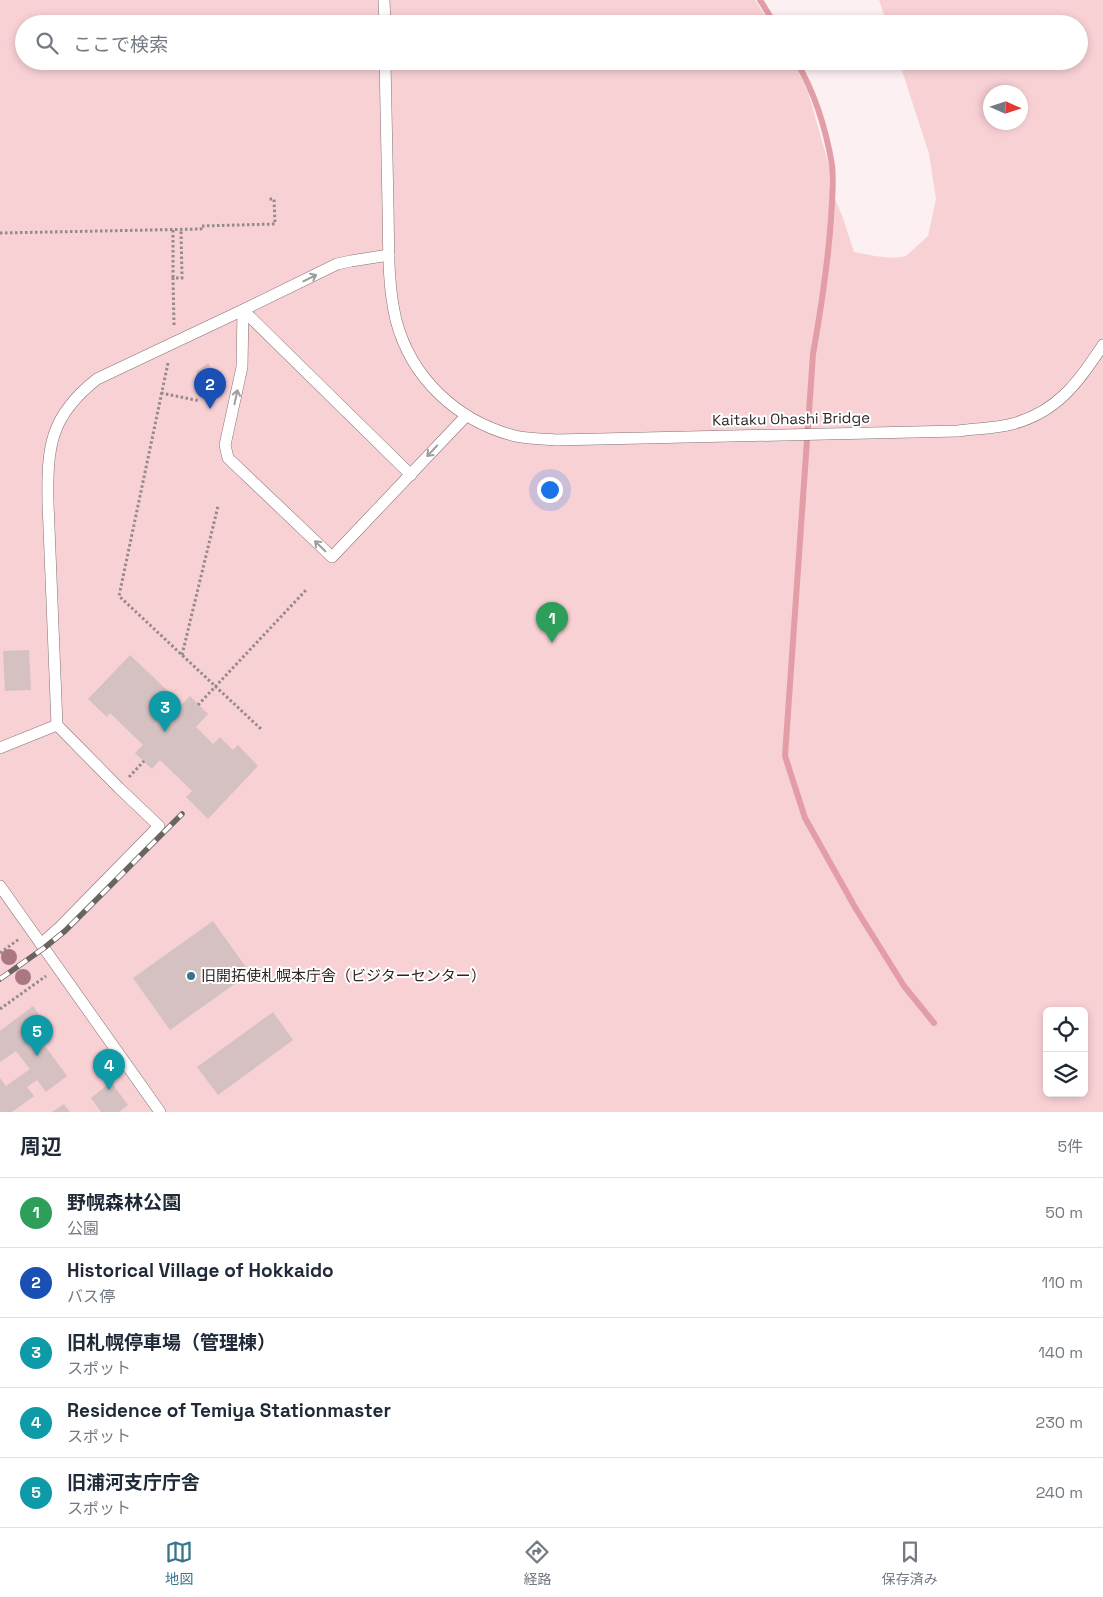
<!DOCTYPE html>
<html lang="ja">
<meta charset="utf-8">
<style>
body{margin:0;font-family:"Space Grotesk","Noto Sans JP",sans-serif;background:#f6f6f7;color:#1f2937}
.controls{position:absolute;right:15px;bottom:15px;display:grid;overflow:hidden;border-radius:8px;box-shadow:0 2px 8px #0003}
.controls button{width:45px;height:45px;display:grid;place-items:center;padding:0;border:0;border-bottom:1px solid #e0e1e3;background:#fff;color:#1f2937;font:25px sans-serif}
.compass{position:absolute;left:983px;top:85px;width:45px;height:45px;border-radius:50%;background:#fff;box-shadow:0 2px 8px #0003;rotate:93deg}
.you{position:absolute;left:549px;top:489px;width:18px;height:18px;margin:-12px;border:4px solid #fff;border-radius:50%;background:#1a73e8;box-shadow:0 0 0 8px #1a73e833}
.badge{display:grid;place-items:center;width:32px;height:32px;border-radius:50%;background:#36768a;color:#fff;font-size:16px;font-weight:700}
.pin{position:absolute;translate:-50% -41px;filter:drop-shadow(0 1px 2px #0008)}
.pin::after{content:'';position:absolute;top:26px;width:18px;height:15px;background:inherit;clip-path:polygon(0 0,100% 0,50% 100%)}
.list{margin:0;padding:0;list-style:none}
h2{display:flex;justify-content:space-between;align-items:center;height:65px;margin:0;padding:0 20px;font-size:21px}
h2 small{font-size:16px;font-weight:400;color:#747a83}
.list li{display:grid;grid-template-columns:32px 1fr auto;gap:15px;align-items:center;box-sizing:border-box;height:70px;padding:0 20px;border-top:1px solid #e0e1e3}
.list b{display:block;font-size:19px;white-space:nowrap}
.list p{margin:0;font-size:16px;white-space:nowrap;color:#747a83}
.list em{font-size:16px;font-style:normal;color:#747a83}
.icon{flex:none;width:28px;height:28px;fill:none;stroke:currentColor;stroke-width:2;stroke-linecap:round;stroke-linejoin:round}
.map{position:relative;flex:none;width:1103px;height:1112px;overflow:hidden}
.search{position:absolute;background:#fff;box-shadow:0 2px 8px #0003;left:15px;right:15px;top:15px;height:55px;display:flex;align-items:center;gap:12px;box-sizing:border-box;padding:0 18px;border-radius:28px;color:#747a83;font-size:19px}
.sheet{height:415px;background:#fff}
nav{display:flex;justify-content:space-around;align-items:center;box-sizing:border-box;height:70px;border-top:1px solid #e0e1e3;background:#fff;font-size:14px;color:#747a83}
nav a{display:grid;justify-items:center;gap:2px}
nav .on{color:#36768a}
.map>svg:first-child{display:block}
</style>
<div class="map">
<svg width="1103" height="1112" viewBox="0 0 1103 1112">
<rect width="100%" height="100%" fill="#fdf0f2"/>
<!-- green -->
<path fill="#f8d1d5" fill-rule="evenodd" d="M 0,0 L 755,0 L 771,24 L 24,24 L 24,61 L 793,61 L 808,92 L 830,169 L 829,184 L 843,218 L 854,252 L 875,256 L 893,258 L 906,256 L 928,236 L 936,199 L 929,154 L 899,61 L 1079,61 L 1079,24 L 887,24 L 879,0 L 1103,0 L 1103,1112 L 0,1112 ZM 990,92 L 1020,92 L 1020,122 L 990,122 ZM 1047,1011 L 1084,1011 L 1084,1093 L 1047,1093 Z"/>
<g fill="none" stroke-linecap="round" stroke-linejoin="round">
<!-- stream -->
<g stroke="#e29da6" stroke-width="6">
<polyline points="760,0 775,24"/>
<path d="M 796,61 C 815,93 826,129 832,165 C 834,182 832,201 831,218 C 828,264 821,309 813,354 L 785,756 L 805,818 L 856,909 L 904,986 L 934,1023"/>
</g>
</g>
<!-- building -->
<g fill="#d5c0c2">
<polygon points="208,363 215,373 203,381 196,372"/>
<polygon points="29,650 31,690 5,691 3,651"/>
<polygon points="130,655 168,691 162,697 176,710 190,696 208,714 196,727 213,744 220,737 233,750 238,745 258,766 208,819 186,797 192,791 160,760 152,769 135,753 143,745 110,713 107,717 88,699"/>
<polygon points="213,921 250,973 170,1030 133,978"/>
<polygon points="33,1006 50,1030 39,1038 67,1076 46,1092 37,1080 27,1087 34,1096 12,1112 0,1112 0,1078 6,1086 30,1069 16,1051 0,1062 0,1031"/>
<polygon points="273,1012 293,1040 218,1095 197,1067"/>
<polygon points="111,1082 128,1105 119,1112 101,1112 91,1098"/>
<polygon points="64,1104 70,1112 52,1112"/>
</g>
<g fill="none" stroke-linecap="round" stroke-linejoin="round">
<defs>
<g id="service">
<polyline points="384,0 385,24"/>
<path d="M 385,61 C 386,109 387,158 388,206 C 389,243 387,283 396,320 C 411,378 457,421 515,436 C 528,439 543,439 556,440 L 958,431 C 976,428 994,429 1012,424 C 1058,412 1078,382 1103,345"/>
<polyline points="389,255 351,261 337,264 243,310 242,367 225,445 228,458 332,557 466,416"/>
<path d="M 57,725 L 48,503 C 47,446 50,416 97,379 L 243,310 L 411,475"/>
<polyline points="0,748 57,725 119,788 159,826 60,927 41,944"/>
<polyline points="0,886 160,1112"/>
</g>
</defs>
<!-- service casing -->
<use href="#service" stroke="#837173" stroke-width="12"/>
<!-- path -->
<g stroke="#948a8b" stroke-width="3" stroke-dasharray="2.5 2.5" stroke-linecap="butt">
<polyline points="173,230 173,278"/>
<polyline points="0,233 201,229 201,226 275,224 274,199 269,199"/>
<polyline points="174,325 173,278 182,278 181,230"/>
<polyline points="168,363 119,596 261,729"/>
<polyline points="161,393 200,401"/>
<polyline points="182,655 218,506"/>
<polyline points="198,705 307,589"/>
<polyline points="129,777 144,761"/>
<polyline points="0,953 19,939"/>
<polyline points="0,1009 46,976"/>
</g>
<!-- service -->
<use href="#service" stroke="#fff" stroke-width="11"/>
<defs>
<polyline id="rail" points="0,979 44,948 65,931 182,814"/>
</defs>
<!-- rail casing -->
<use href="#rail" stroke="#6b6263" stroke-width="5.5"/>
<!-- rail -->
<use href="#rail" stroke="#fff" stroke-width="4" stroke-dasharray="11" stroke-linecap="butt"/>
</g>
<!-- trees -->
<g fill="#aa7883">
<circle cx="9" cy="957" r="8"/>
<circle cx="23" cy="977" r="8"/>
</g>
<!-- one-way arrows -->
<defs><path id="oneway-shaft" d="M-6 0H5M1.5-3L5.5 0L1.5 3" fill="none" stroke-width="1.6" stroke-linecap="round" stroke-linejoin="round" transform="scale(1.25)"/></defs>
<g stroke="#a09d9d">
<use href="#oneway-shaft" transform="translate(310 278) rotate(-26)"/>
<use href="#oneway-shaft" transform="translate(236 397) rotate(-78)"/>
<use href="#oneway-shaft" transform="translate(432 451) rotate(133)"/>
<use href="#oneway-shaft" transform="translate(320 546) rotate(-136)"/>
</g>
<!-- markers -->
<circle fill="#36768a" stroke="#fff" stroke-width="2" cx="191" cy="976" r="5"/>
<g text-anchor="middle" stroke-width="4" stroke-linejoin="round" paint-order="stroke">
<!-- street labels -->
<g font-size="15" fill="#2d2526" stroke="#fff">
<text transform="translate(791 419) rotate(-1)" y="5">Kaitaku Ohashi Bridge</text>
</g>
<!-- poi labels -->
<g font-size="15" fill="#2d2526" stroke="#fff" text-anchor="start">
<text x="201" y="981">旧開拓使札幌本庁舎（ビジターセンター）</text>
</g>
</g>
</svg>
<div class="controls">
<button><svg class="icon" aria-label="locate" viewBox="0 0 24 24"><circle cx="12" cy="12" r="6"/><path d="M12 2v4M12 18v4M2 12h4M18 12h4"/></svg></button>
<button><svg class="icon" aria-label="layers" viewBox="0 0 24 24"><path d="M12 4l9 5-9 5-9-5zM3 14l9 5 9-5"/></svg></button>
</div>
<svg class="compass" viewBox="-18 -18 36 36"><path d="M0-13l5 13h-10z" fill="#e53935"/><path d="M0 13l5-13h-10z" fill="#747a83"/></svg>
<div class="you"></div>
<div class="pin badge" style="left:552px;top:643px;background:#2e9e5b">1</div>
<div class="pin badge" style="left:210px;top:409px;background:#1a4fb4">2</div>
<div class="pin badge" style="left:165px;top:732px;background:#0f9aa8">3</div>
<div class="pin badge" style="left:109px;top:1090px;background:#0f9aa8">4</div>
<div class="pin badge" style="left:37px;top:1056px;background:#0f9aa8">5</div>
<div class="search"><svg class="icon" aria-label="search" viewBox="0 0 24 24"><circle cx="10" cy="10" r="6"/><path d="M15 15l6 6"/></svg>ここで検索</div>
</div>
<section class="sheet">
<h2>周辺<small>5件</small></h2>
<ul class="list">
<li><span class="badge" style="background:#2e9e5b">1</span><div><b>野幌森林公園</b><p>公園</p></div><em>50 m</em></li>
<li><span class="badge" style="background:#1a4fb4">2</span><div><b>Historical Village of Hokkaido</b><p>バス停</p></div><em>110 m</em></li>
<li><span class="badge" style="background:#0f9aa8">3</span><div><b>旧札幌停車場（管理棟）</b><p>スポット</p></div><em>140 m</em></li>
<li><span class="badge" style="background:#0f9aa8">4</span><div><b>Residence of Temiya Stationmaster</b><p>スポット</p></div><em>230 m</em></li>
<li><span class="badge" style="background:#0f9aa8">5</span><div><b>旧浦河支庁庁舎</b><p>スポット</p></div><em>240 m</em></li>
</ul>
</section>
<nav>
<a class="on"><svg class="icon" aria-label="map" viewBox="0 0 24 24"><path d="M3 6l6-2 6 2 6-2v14l-6 2-6-2-6 2zM9 4v14M15 6v14"/></svg>地図</a>
<a><svg class="icon" aria-label="directions" viewBox="0 0 24 24"><path d="M12 3l9 9-9 9-9-9zM9 14v-3h6M13 9l2 2-2 2"/></svg>経路</a>
<a><svg class="icon" aria-label="saved" viewBox="0 0 24 24"><path d="M7 4h10v16l-5-4-5 4z"/></svg>保存済み</a>
</nav>
